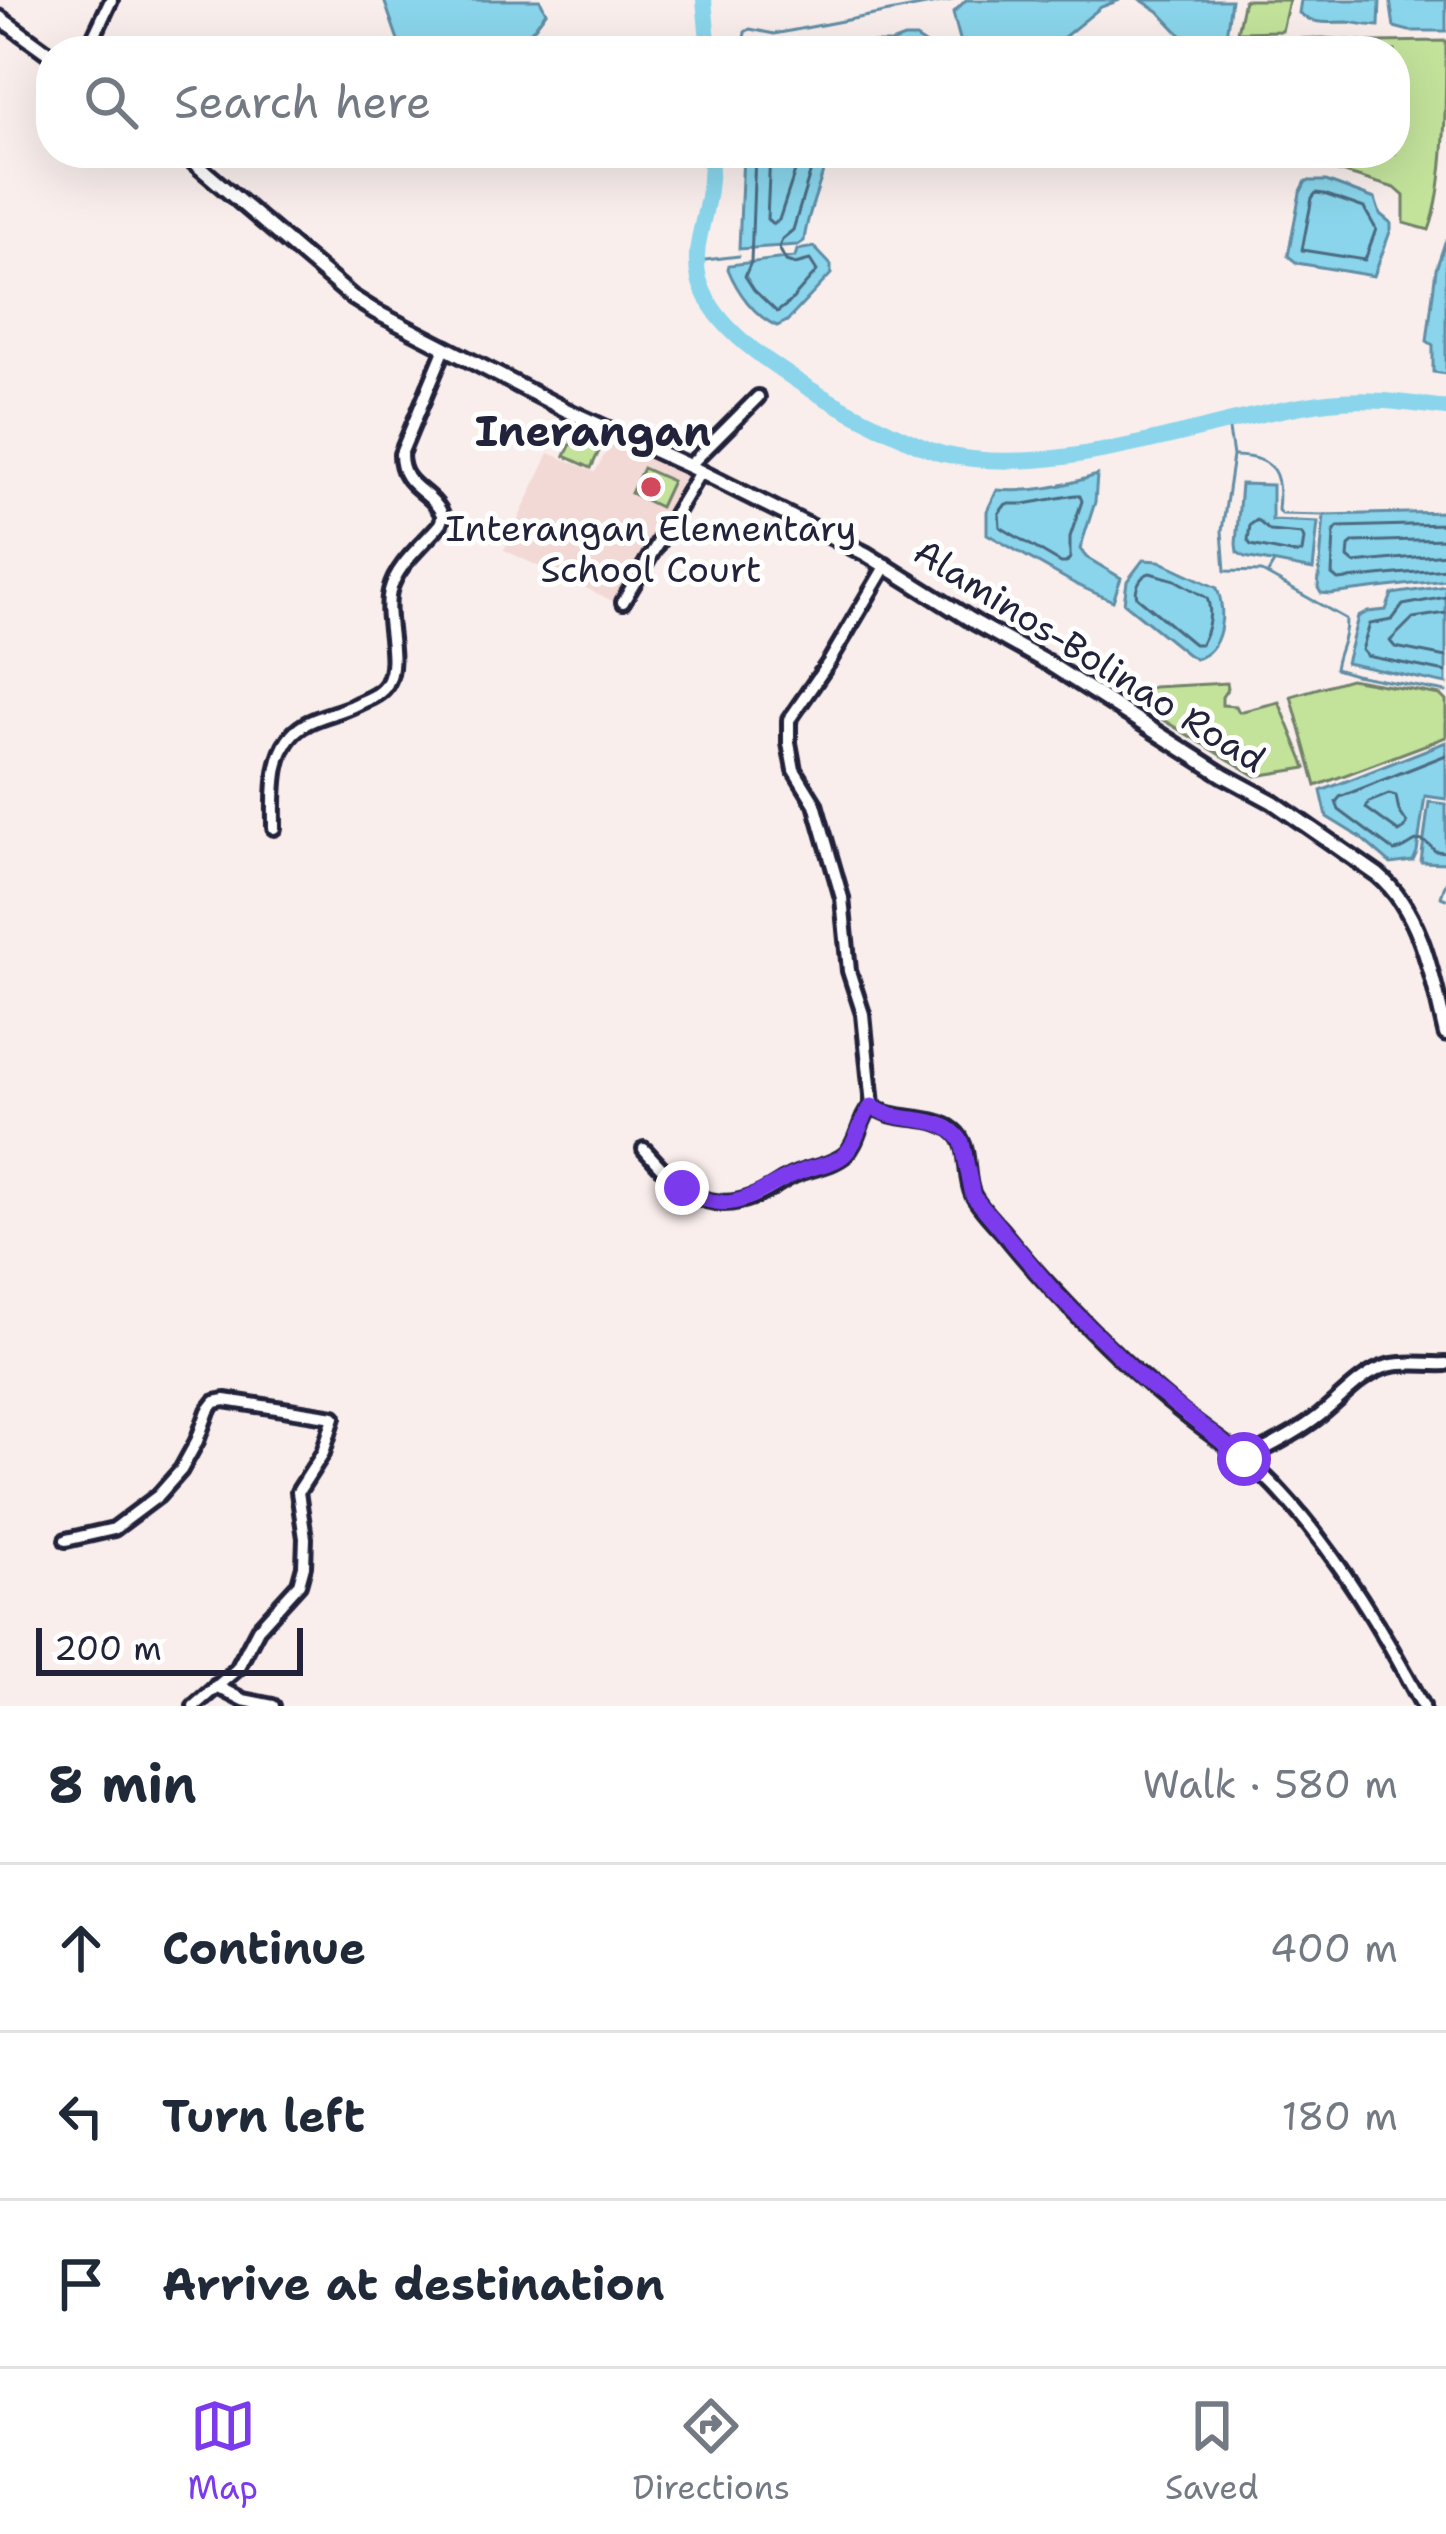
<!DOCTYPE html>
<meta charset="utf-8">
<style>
body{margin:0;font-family:"Shantell Sans",sans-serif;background:#f2f2f3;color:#1f2937}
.scale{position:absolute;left:36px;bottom:30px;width:267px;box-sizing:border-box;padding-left:12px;border:6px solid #22223b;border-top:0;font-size:33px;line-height:42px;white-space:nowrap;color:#22223b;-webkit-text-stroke:9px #fff;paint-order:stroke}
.stop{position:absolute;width:36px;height:36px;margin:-27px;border:9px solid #7c3aed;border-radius:50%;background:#fff}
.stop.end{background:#7c3aed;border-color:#fff;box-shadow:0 3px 12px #0008}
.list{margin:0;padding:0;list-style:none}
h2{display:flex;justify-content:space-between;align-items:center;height:156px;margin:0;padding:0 48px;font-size:51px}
h2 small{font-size:39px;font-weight:400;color:#747a83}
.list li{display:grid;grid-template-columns:78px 1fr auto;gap:36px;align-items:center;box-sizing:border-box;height:168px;padding:0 48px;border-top:3px solid #e0e1e3}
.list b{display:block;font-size:45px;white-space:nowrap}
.list em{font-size:39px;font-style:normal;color:#747a83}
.icon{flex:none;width:66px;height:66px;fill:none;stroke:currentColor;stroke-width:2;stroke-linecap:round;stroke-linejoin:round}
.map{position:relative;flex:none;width:1446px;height:1706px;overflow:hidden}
.search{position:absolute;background:#fff;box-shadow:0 12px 48px #0002;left:36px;right:36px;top:36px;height:132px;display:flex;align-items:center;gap:30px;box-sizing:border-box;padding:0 42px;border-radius:48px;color:#747a83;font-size:45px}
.sheet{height:660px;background:#fff}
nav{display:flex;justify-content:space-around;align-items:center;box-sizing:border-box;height:168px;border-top:3px solid #e0e1e3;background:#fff;font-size:33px;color:#747a83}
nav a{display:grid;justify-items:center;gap:6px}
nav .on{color:#7c3aed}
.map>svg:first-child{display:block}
</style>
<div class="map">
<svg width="1446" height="1706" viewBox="0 0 1446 1706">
<rect width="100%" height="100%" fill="#f9eeec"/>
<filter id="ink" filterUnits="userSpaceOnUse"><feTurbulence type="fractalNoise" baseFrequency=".00833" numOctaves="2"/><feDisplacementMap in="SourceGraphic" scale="24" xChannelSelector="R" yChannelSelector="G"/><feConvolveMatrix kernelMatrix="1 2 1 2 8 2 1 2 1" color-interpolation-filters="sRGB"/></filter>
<g filter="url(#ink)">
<!-- built -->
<polygon fill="#f2d9d5" points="613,439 690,474 617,603 504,550 549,453 595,472"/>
<!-- green -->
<g fill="#c3e39b" stroke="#72826b" stroke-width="3">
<polygon points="1244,0 1289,0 1282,31 1237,32"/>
<path d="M 1323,38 L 1372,42 L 1446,41 C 1446,93 1446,186 1429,230 L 1404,223 L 1404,196 L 1395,188 L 1278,153 L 1395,153 L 1395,51 L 1237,51 L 1238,40 Z"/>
<polygon points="577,431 603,443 591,468 565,456"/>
<polygon points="643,468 672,481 660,507 631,493"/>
<polygon points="1350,679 1440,695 1446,701 1446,737 1316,786 1291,696"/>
<polygon points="1227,683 1228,688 1222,697 1222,705 1236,706 1239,712 1279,702 1306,768 1256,776 1163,720 1136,695 1153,687"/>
</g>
<!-- water -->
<g fill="#8ad5eb" stroke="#608da5" stroke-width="3">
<polygon points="384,0 540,0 546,12 535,27 509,51 405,51 398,40"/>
<polygon points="966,0 1120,0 1101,7 1047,51 963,51 953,13"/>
<polygon points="1141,0 1231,0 1224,51 1196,51 1158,11"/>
<path d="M 1301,0 L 1380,0 L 1379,26 C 1368,26 1358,23 1347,22 C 1328,22 1316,26 1299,13 Z"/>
<polygon points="1390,0 1446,0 1446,31 1409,31 1394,27"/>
<polygon points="904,38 916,38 936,51 833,51 863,43 891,43"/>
<path d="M 743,153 L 828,153 C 822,183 807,211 804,241 L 798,245 L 739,249 Z"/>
<polygon points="1306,181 1326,181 1375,199 1380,214 1391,223 1391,229 1374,276 1297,263 1288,256 1300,193"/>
<polygon points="1446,240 1446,374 1433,372 1433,345 1427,341 1436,269"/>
<path d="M 814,247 L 831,265 L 831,274 L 787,321 L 777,326 C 754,316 737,291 728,269 L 729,265 L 795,257 L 797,250 Z"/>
<path d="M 1097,475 L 1095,502 L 1080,549 L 1086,557 L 1121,578 L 1113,601 L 1077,585 L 987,534 L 987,511 L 997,490 C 1032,493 1064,486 1097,475 Z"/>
<polygon points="1241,484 1272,485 1272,520 1318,522 1313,570 1245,557 1237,552 1236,544"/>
<polygon points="1446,512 1446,580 1330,594 1321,593 1318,588 1324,515"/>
<path d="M 1143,560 L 1159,561 L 1217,588 C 1226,612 1224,651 1195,659 L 1187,654 L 1124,603 L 1127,581 Z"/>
<polygon points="1446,586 1446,684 1346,663 1358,617 1368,612 1386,610 1392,594"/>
<polygon points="1446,742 1446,799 1425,796 1417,852 1413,861 1391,864 1361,838 1327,817 1321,791"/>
<polygon points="1429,802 1446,804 1446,863 1421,862"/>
</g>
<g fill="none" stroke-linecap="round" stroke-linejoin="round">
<!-- shore -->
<g stroke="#4c6a81" stroke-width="3">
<polyline points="755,153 751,262 745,276 754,290 777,312 789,303 817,271 810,260 795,264 786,261 779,248 782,239 793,230 816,153"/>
<polyline points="770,153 767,219 773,224 779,220 801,153"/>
<polygon points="1316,193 1324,194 1364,208 1376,229 1365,260 1302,250 1312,198"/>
<polygon points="1075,495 1080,496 1082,501 1070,537 1070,558 1066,563 1061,563 1000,527 999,513 1006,504 1024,504"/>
<polygon points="1257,520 1270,531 1302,534 1304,539 1302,552 1296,554 1251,545 1248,541 1250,525"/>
<polyline points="1446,524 1338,527 1334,532 1332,575 1338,580 1446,569"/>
<polyline points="1446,539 1354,542 1349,546 1348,558 1354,563 1446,554"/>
<path d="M 1150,573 L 1175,580 L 1207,598 C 1213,612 1208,631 1201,644 L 1194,644 L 1137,597 C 1134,588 1141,575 1150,573 Z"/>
<polyline points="1446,597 1403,605 1392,620 1370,624 1362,650 1367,656 1446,672"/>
<polyline points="1446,613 1413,618 1390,641 1395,647 1446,657"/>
<path d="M 1446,755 L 1340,797 L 1336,802 L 1339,810 L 1394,851 C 1413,850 1415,828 1435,851 L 1446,852"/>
<polygon points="1389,794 1396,796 1399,811 1407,823 1405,828 1399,832 1366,808 1369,802"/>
</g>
<!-- stream -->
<g stroke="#608da5" stroke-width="3">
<polyline points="708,47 737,45 744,40 745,32 750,29 774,34 952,0"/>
<polyline points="697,261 739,256"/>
<path d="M 1228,423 L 1233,456 L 1222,531 L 1225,571 L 1262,572 L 1346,619 C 1346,643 1338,648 1335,669 L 1355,675 L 1446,692"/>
<path d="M 1235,456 C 1275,457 1282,473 1278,510 L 1281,514 L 1324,515"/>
<polyline points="1268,573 1274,563"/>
<polyline points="1446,882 1441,897 1446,899"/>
</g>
<!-- river -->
<g stroke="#8ad5eb" stroke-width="16">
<polyline points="704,0 709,51"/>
<path d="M 711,153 C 711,171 710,190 706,207 C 701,232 693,253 699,279 C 711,322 754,352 790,376 C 823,399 857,416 893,433 C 909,440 926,450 943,454 C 1061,482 1210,417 1328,402 C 1367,397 1408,403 1446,408"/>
</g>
<defs>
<g id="minor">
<polyline points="87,51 111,0"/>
<polyline points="689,466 758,397"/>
<path d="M 886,565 L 829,662 L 789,720 L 789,743 L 794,770 L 815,804 L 842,898 L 849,971 L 863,1014 L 872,1105 C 895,1125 936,1111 957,1134 C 971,1150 964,1177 973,1195 C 980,1208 992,1220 1002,1231 C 1019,1252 1037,1273 1056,1293 C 1095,1335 1137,1376 1182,1412 C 1215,1439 1253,1461 1281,1493 C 1337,1553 1385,1634 1423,1706"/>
<polyline points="623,602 700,472"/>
<path d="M 274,828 C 274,794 270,745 304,725 C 320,715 340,713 357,704 C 367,699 381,695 387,684 C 401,660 383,619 390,591 C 397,564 423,545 440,524 L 443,516 C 431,488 401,489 401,454 L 445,348"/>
<path d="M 644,1149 C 675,1183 702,1217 753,1197 C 768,1192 780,1181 794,1175 C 809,1168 833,1166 846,1154 C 859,1141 859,1119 872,1105"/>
<path d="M 1244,1459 C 1270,1447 1296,1434 1319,1416 C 1340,1400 1362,1373 1388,1366 C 1407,1361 1427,1365 1446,1364"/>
<polyline points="66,1540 114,1529 158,1496 181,1470 197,1441 208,1411 215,1402 225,1400 334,1417 323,1453 298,1492 305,1538 304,1566 299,1584 258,1629 237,1669 194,1706"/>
<polyline points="216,1686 243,1700 273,1706"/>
</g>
<g id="major">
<polyline points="0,18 51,55"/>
<path d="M 183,153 L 352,297 L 376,312 L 568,411 L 689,466 L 866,554 L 976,623 L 1048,663 L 1223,775 L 1273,802 L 1378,875 C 1422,912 1433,980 1446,1034"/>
</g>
</defs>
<!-- minor casing -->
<use href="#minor" stroke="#22223b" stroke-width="20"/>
<!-- major casing -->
<use href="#major" stroke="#22223b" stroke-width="21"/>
<!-- minor -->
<use href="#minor" stroke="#fff" stroke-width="10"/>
<!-- major -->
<use href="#major" stroke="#fff" stroke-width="12"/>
</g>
</g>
<g fill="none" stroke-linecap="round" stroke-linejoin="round" filter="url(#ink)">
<!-- route -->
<path stroke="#7c3aed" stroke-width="15" d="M 682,1188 C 735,1222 755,1189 802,1171 C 816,1166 835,1164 845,1154 C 859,1141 859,1119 872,1106 C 899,1127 942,1110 962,1142 L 973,1196 L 1055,1293 L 1140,1377 L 1244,1459"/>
</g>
<!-- markers -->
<circle fill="#d1495b" stroke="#fff" stroke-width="4.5" cx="651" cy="487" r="12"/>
<g text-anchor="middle" stroke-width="10" stroke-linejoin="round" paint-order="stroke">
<!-- poi labels -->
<g font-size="36" fill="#22223b" stroke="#fff">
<text x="651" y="541">Interangan Elementary<tspan x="651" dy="41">School Court</tspan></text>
</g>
<!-- street labels -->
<g font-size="36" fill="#22223b" stroke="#fff">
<text transform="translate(1090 655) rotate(32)" y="13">Alaminos-Bolinao Road</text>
</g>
<!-- quarter labels -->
<g font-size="42" font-weight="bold" fill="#22223b" stroke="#fff">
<text x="593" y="446">Inerangan</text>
</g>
</g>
</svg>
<div class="scale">200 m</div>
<div class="stop" style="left:1244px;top:1459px"></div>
<div class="stop end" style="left:682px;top:1188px"></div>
<div class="search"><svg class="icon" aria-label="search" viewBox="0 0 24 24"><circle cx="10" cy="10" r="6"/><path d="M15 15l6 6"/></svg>Search here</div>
</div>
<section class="sheet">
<h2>8 min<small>Walk · 580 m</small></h2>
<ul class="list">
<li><svg class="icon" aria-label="ahead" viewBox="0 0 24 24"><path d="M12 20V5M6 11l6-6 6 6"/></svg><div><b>Continue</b></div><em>400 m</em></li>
<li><svg class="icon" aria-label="left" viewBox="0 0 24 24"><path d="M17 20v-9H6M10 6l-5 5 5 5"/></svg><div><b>Turn left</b></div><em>180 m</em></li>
<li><svg class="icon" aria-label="arrive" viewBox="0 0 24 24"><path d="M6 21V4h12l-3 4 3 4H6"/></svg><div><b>Arrive at destination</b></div></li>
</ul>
</section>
<nav>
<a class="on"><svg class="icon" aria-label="map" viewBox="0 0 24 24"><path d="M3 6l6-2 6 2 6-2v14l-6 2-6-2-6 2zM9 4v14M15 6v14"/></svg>Map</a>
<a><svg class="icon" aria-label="directions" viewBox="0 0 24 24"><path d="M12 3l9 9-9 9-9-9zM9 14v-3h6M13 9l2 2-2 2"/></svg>Directions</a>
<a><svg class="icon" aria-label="saved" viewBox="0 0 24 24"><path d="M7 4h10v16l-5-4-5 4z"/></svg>Saved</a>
</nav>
